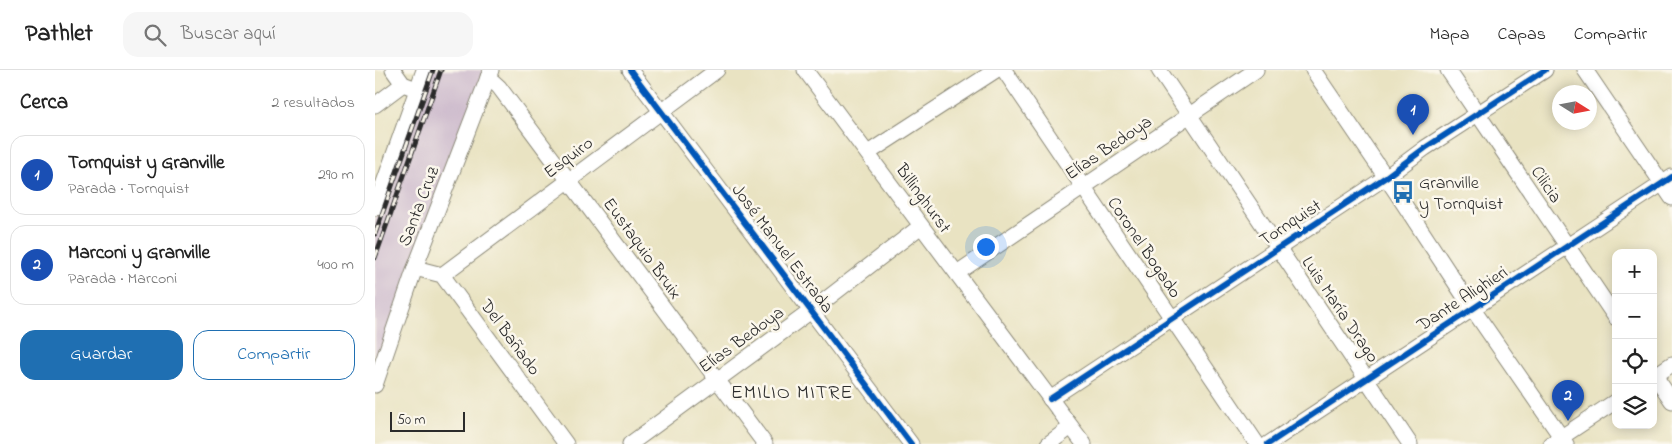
<!DOCTYPE html>
<html lang="es">
<meta charset="utf-8">
<style>
body{margin:0;font-family:"Indie Flower",sans-serif;background:#f6f6f6;color:#222}
.controls{position:absolute;right:15px;bottom:15px;display:grid;overflow:hidden;border-radius:10px;box-shadow:0 2px 12px #0003}
.controls button{width:45px;height:45px;display:grid;place-items:center;padding:0;border:0;border-bottom:1px solid #e0e0e0;background:#fff;color:#222;font:25px sans-serif}
.compass{position:absolute;left:1177px;top:15px;width:45px;height:45px;border-radius:50%;background:#fff;box-shadow:0 2px 12px #0003;rotate:101deg}
.scale{position:absolute;left:15px;bottom:12px;width:75px;box-sizing:border-box;padding-left:5px;border:2px solid #2b2b2b;border-top:0;font-size:14px;line-height:18px;white-space:nowrap;color:#2b2b2b;-webkit-text-stroke:4px #fbf7ec;paint-order:stroke}
.you{position:absolute;left:610px;top:176px;width:18px;height:18px;margin:-12px;border:4px solid #fff;border-radius:50%;background:#1a73e8;box-shadow:0 0 0 8px #1a73e833}
.badge{display:grid;place-items:center;width:32px;height:32px;border-radius:50%;background:#1f6fb2;color:#fff;font-size:16px;font-weight:700}
.pin{position:absolute;translate:-50% -41px;filter:drop-shadow(0 1px 2px #0008)}
.pin::after{content:'';position:absolute;top:26px;width:18px;height:15px;background:inherit;clip-path:polygon(0 0,100% 0,50% 100%)}
.list{margin:0;padding:0;list-style:none}
h2{display:flex;justify-content:space-between;align-items:center;height:65px;margin:0;padding:0 20px;font-size:21px}
h2 small{font-size:16px;font-weight:400;color:#767676}
.list li{display:grid;grid-template-columns:32px 1fr auto;gap:15px;align-items:center;box-sizing:border-box;height:80px;margin:0 10px 10px;padding:0 10px;border:1px solid #e0e0e0;border-radius:15px}
.list b{display:block;font-size:19px;white-space:nowrap}
.list p{margin:0;font-size:16px;white-space:nowrap;color:#767676}
.list em{font-size:16px;font-style:normal;color:#767676}
.actions{display:flex;gap:10px;padding:15px 20px}
.actions a{flex:1;padding:11px 0;border:1px solid #1f6fb2;border-radius:15px;text-align:center;font-size:18px;color:#1f6fb2}
.actions .main{background:#1f6fb2;color:#fff}
.icon{flex:none;width:28px;height:28px;fill:none;stroke:currentColor;stroke-width:2;stroke-linecap:round;stroke-linejoin:round}
.map{position:relative;flex:none;width:1297px;height:374px;overflow:hidden}
header{display:flex;align-items:center;gap:30px;box-sizing:border-box;height:70px;padding:0 25px;background:#fff;border-bottom:1px solid #e0e0e0}
header strong{font-size:24px}
nav{display:flex;gap:28px;margin-inline-start:auto;font-size:18px}
.search{width:350px;height:45px;background:#f6f6f6;display:flex;align-items:center;gap:12px;box-sizing:border-box;padding:0 18px;border-radius:15px;color:#767676;font-size:19px}
main{display:flex}
aside{flex:1;background:#fff}
.map>svg:first-child{display:block}
</style>
<header>
<strong>Pathlet</strong>
<div class="search"><svg class="icon" aria-label="search" viewBox="0 0 24 24"><circle cx="10" cy="10" r="6"/><path d="M15 15l6 6"/></svg>Buscar aquí</div>
<nav><a>Mapa</a><a>Capas</a><a>Compartir</a></nav>
</header>
<main>
<aside>
<h2>Cerca<small>2 resultados</small></h2>
<ul class="list">
<li><span class="badge" style="background:#1a4fb4">1</span><div><b>Tornquist y Granville</b><p>Parada · Tornquist</p></div><em>290 m</em></li>
<li><span class="badge" style="background:#1a4fb4">2</span><div><b>Marconi y Granville</b><p>Parada · Marconi</p></div><em>400 m</em></li>
</ul>
<div class="actions"><a class="main">Guardar</a><a>Compartir</a></div>
</aside>
<div class="map">
<svg width="1297" height="374" viewBox="0 0 1297 374">
<rect width="100%" height="100%" fill="#fbf7ec"/>
<filter id="ink" filterUnits="userSpaceOnUse"><feTurbulence type="fractalNoise" baseFrequency=".02" numOctaves="2"/><feDisplacementMap in="SourceGraphic" scale="10" xChannelSelector="R" yChannelSelector="G"/><feConvolveMatrix kernelMatrix="1 2 1 2 8 2 1 2 1" color-interpolation-filters="sRGB"/></filter>
<filter id="wash" filterUnits="userSpaceOnUse"><feTurbulence type="fractalNoise" baseFrequency=".0096" numOctaves="4" result="noise"/><feDisplacementMap in="SourceGraphic" scale="20" xChannelSelector="R" yChannelSelector="G"/><feGaussianBlur stdDeviation="1.12" result="paint"/><feColorMatrix in="noise" values="0 0 0 0 0 0 0 0 0 0 0 0 0 0 0 0 0 1.4 0 .05"/><feComposite in="paint" operator="in"/></filter>
<g filter="url(#wash)">
<rect width="100%" height="100%" fill="#e9e3c2"/>
<!-- industrial -->
<polygon fill="#cfbdce" points="51,0 110,0 0,312 0,147"/>
</g>
<g filter="url(#ink)">
<g fill="none" stroke-linecap="round" stroke-linejoin="round">
<defs>
<g id="minor">
<polyline points="18,0 28,14 36,17"/>
<polyline points="255,0 536,374"/>
<polyline points="430,0 709,374"/>
<polyline points="629,0 882,374"/>
<polyline points="784,0 1035,374"/>
<polyline points="938,0 1023,125 1097,238 1191,374"/>
<polyline points="1073,0 1241,248"/>
<polyline points="1210,0 1297,128"/>
<polyline points="113,7 124,17 390,374"/>
<polyline points="0,35 28,14"/>
<polyline points="493,83 621,0"/>
<polyline points="0,138 49,0"/>
<polyline points="40,198 67,205 191,374"/>
<polyline points="582,203 881,0"/>
<polyline points="67,205 342,0"/>
<polyline points="1278,303 1297,331"/>
<polyline points="1278,307 1297,294"/>
<polyline points="0,315 40,198 116,0"/>
<polyline points="675,329 1011,107 1050,78 1170,0"/>
<polyline points="255,374 436,241 546,156"/>
<polyline points="673,374 696,357"/>
<polyline points="893,374 1297,107"/>
<polyline points="1176,374 1241,331"/>
</g>
</defs>
<!-- minor casing -->
<use href="#minor" stroke="#8a8776" stroke-width="17"/>
<!-- minor -->
<use href="#minor" stroke="#fff" stroke-width="15"/>
<defs>
<g id="rail">
<polyline points="0,164 58,0"/>
<polyline points="0,188 66,0"/>
</g>
</defs>
<!-- rail casing -->
<use href="#rail" stroke="#2b2b2b" stroke-width="5"/>
<!-- rail -->
<use href="#rail" stroke="#fbf7ec" stroke-width="3" stroke-dasharray="9" stroke-linecap="butt"/>
<defs>
<g id="cycleway">
<polyline points="255,0 536,374"/>
<polyline points="675,329 1011,107 1050,78 1170,0"/>
<polyline points="893,374 1297,107"/>
</g>
</defs>
<!-- cycleway casing -->
<use href="#cycleway" stroke="#fbf7ec" stroke-width="9"/>
<!-- cycleway -->
<use href="#cycleway" stroke="#0057b8" stroke-width="6"/>
</g>
</g>
<!-- icons -->
<defs>
<symbol id="bus-bare" viewBox="-9 -9 18 18"><path d="M-5-6H5V4H4V6H2V4H-2V6H-4V4H-5ZM-3.5-4V0h7V-4ZM-3.5 1.2v1.5H-2V1.2ZM2 1.2v1.5H3.5V1.2Z" fill="#1f6fb2" stroke="#fbf7ec" stroke-width="2.5" paint-order="stroke"/></symbol>
</defs>
<g fill-rule="evenodd">
<use href="#bus-bare" x="1012" y="106" width="32" height="32"/>
</g>
<g text-anchor="middle" stroke-width="5" stroke-linejoin="round" paint-order="stroke">
<!-- street labels -->
<g font-size="18" fill="#2b2b2b" stroke="#fbf7ec">
<text transform="translate(733 77) rotate(-34)" y="6">Elías Bedoya</text>
<text transform="translate(193 87) rotate(-37)" y="6">Esquiro</text>
<text transform="translate(1172 114) rotate(56)" y="6">Cilicia</text>
<text transform="translate(549 128) rotate(54)" y="6">Billinghurst</text>
<text transform="translate(43 136) rotate(-69)" y="6">Santa Cruz</text>
<text transform="translate(915 152) rotate(-33)" y="6">Tornquist</text>
<text transform="translate(770 177) rotate(56)" y="6">Coronel Bogado</text>
<text transform="translate(268 178) rotate(54)" y="6">Eustaquio Bruix</text>
<text transform="translate(408 178) rotate(53)" y="6">José Manuel Estrada</text>
<text transform="translate(1087 228) rotate(-33)" y="6">Dante Alighieri</text>
<text transform="translate(966 239) rotate(56)" y="6">Luis María Drago</text>
<text transform="translate(136 267) rotate(54)" y="6">Del Bañado</text>
<text transform="translate(366 269) rotate(-36)" y="6">Elías Bedoya</text>
</g>
<!-- poi labels -->
<g font-size="18" fill="#2b2b2b" stroke="#fbf7ec" text-anchor="start">
<text x="1044" y="118">Granville<tspan x="1044" dy="21">y Tornquist</tspan></text>
</g>
<!-- quarter labels -->
<g font-size="20" letter-spacing="1" fill="#2b2b2b" stroke="#fbf7ec">
<text x="417" y="328">EMILIO MITRE</text>
</g>
</g>
</svg>
<div class="controls">
<button>+</button>
<button>−</button>
<button><svg class="icon" aria-label="locate" viewBox="0 0 24 24"><circle cx="12" cy="12" r="6"/><path d="M12 2v4M12 18v4M2 12h4M18 12h4"/></svg></button>
<button><svg class="icon" aria-label="layers" viewBox="0 0 24 24"><path d="M12 4l9 5-9 5-9-5zM3 14l9 5 9-5"/></svg></button>
</div>
<svg class="compass" viewBox="-18 -18 36 36"><path d="M0-13l5 13h-10z" fill="#e53935"/><path d="M0 13l5-13h-10z" fill="#767676"/></svg>
<div class="scale">50 m</div>
<div class="you"></div>
<div class="pin badge" style="left:1038px;top:65px;background:#1a4fb4">1</div>
<div class="pin badge" style="left:1193px;top:351px;background:#1a4fb4">2</div>
</div>
</main>
